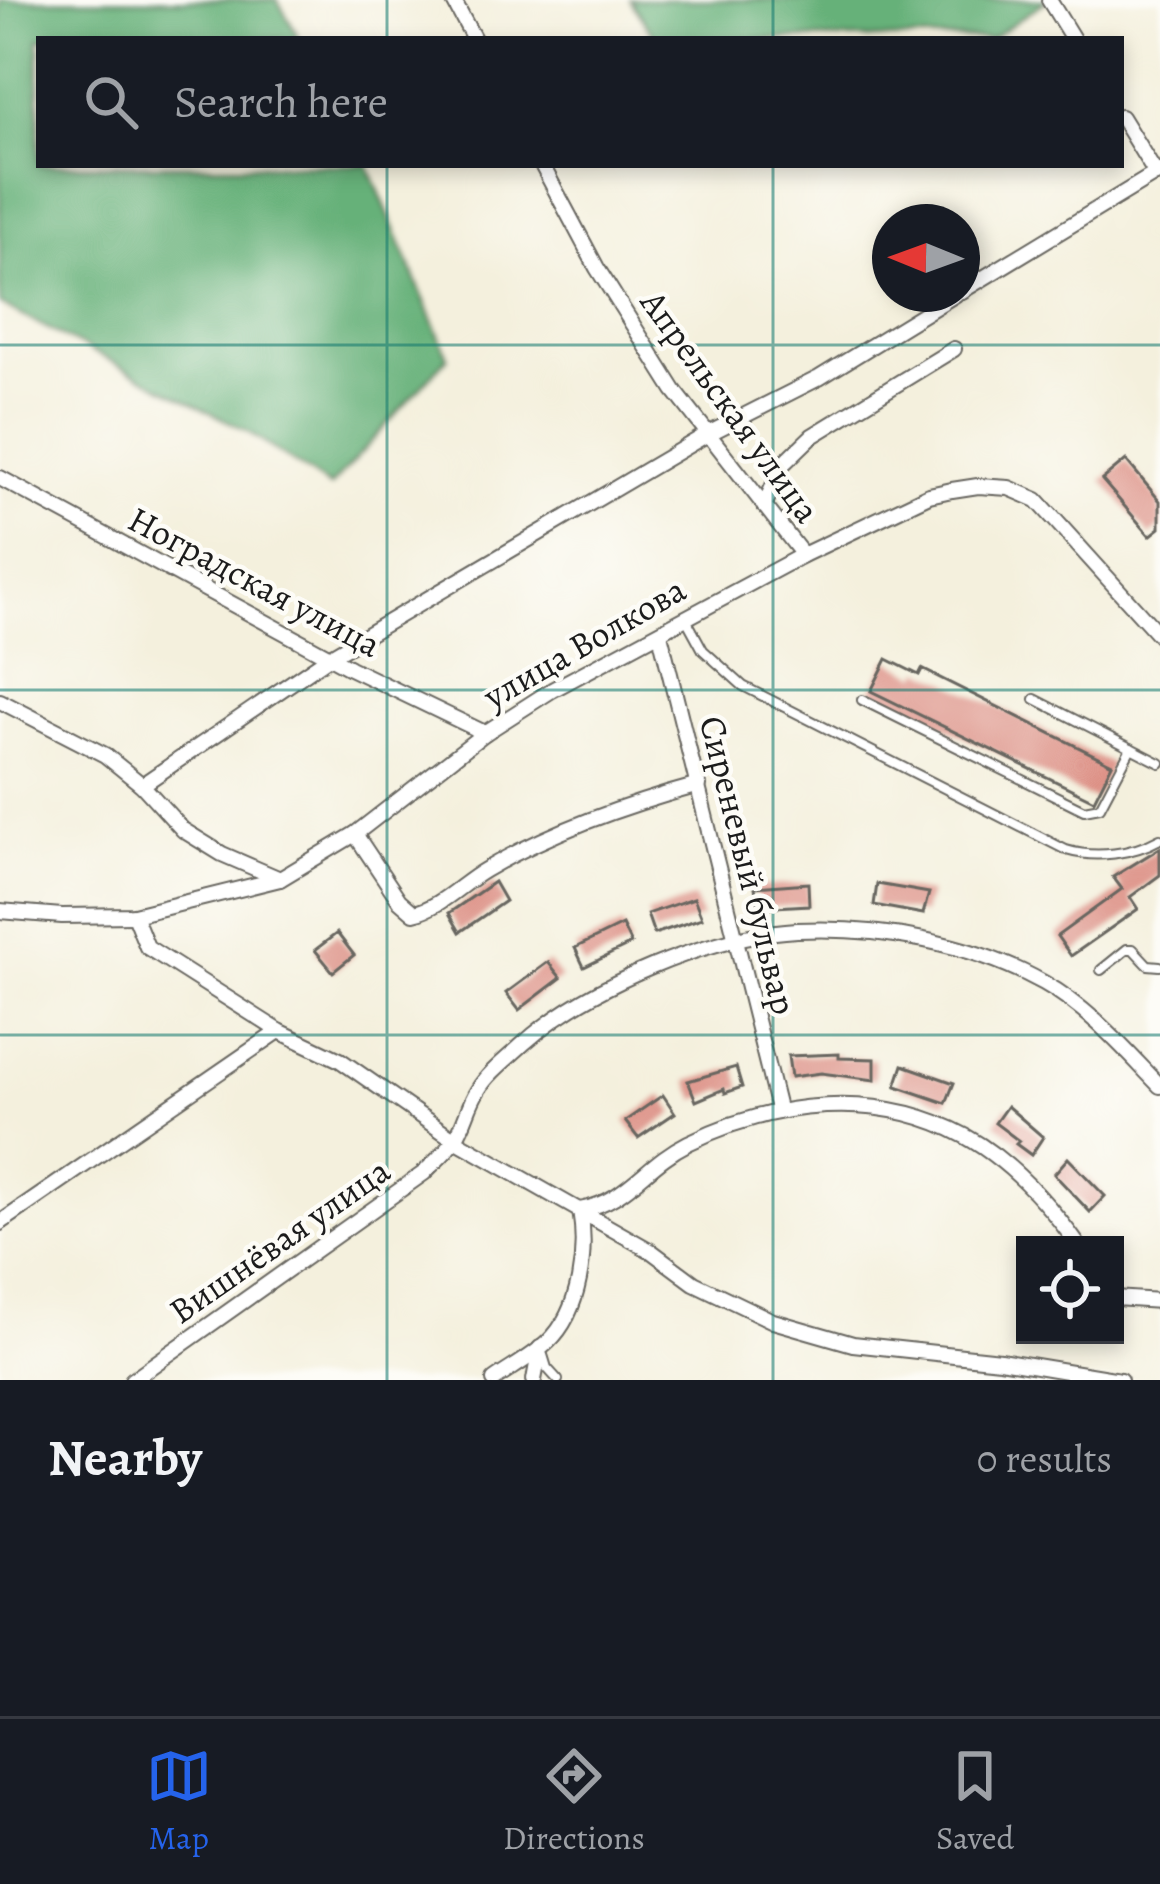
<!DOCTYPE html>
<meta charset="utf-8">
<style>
body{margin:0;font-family:Alegreya,serif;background:#242831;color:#f1f3f6}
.controls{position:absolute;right:36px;bottom:36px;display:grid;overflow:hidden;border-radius:0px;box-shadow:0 6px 18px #0003}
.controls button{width:108px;height:108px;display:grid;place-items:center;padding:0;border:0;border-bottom:3px solid #363941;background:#171b24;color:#f1f3f6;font:60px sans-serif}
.compass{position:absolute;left:872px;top:204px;width:108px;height:108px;border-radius:50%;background:#171b24;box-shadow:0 6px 18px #0003;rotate:271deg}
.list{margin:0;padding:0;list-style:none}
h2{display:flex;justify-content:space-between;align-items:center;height:156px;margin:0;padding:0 48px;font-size:51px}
h2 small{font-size:39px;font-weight:400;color:#9ea1a6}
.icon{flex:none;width:66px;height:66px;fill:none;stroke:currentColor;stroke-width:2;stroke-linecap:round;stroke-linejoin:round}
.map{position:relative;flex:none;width:1160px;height:1380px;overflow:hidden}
.search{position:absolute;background:#171b24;box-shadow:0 6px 18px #0003;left:36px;right:36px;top:36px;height:132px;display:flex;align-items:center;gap:30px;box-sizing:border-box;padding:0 42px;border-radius:0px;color:#9ea1a6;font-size:45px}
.sheet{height:336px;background:#171b24}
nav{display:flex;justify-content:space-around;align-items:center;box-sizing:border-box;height:168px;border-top:3px solid #363941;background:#171b24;font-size:33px;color:#9ea1a6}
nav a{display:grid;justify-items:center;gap:6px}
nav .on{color:#2563eb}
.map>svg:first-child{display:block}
</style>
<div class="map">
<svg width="1160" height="1380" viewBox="0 0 1160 1380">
<rect width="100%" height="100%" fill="#fdfcf7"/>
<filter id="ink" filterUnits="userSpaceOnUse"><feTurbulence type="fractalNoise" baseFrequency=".00833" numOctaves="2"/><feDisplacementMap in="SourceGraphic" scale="24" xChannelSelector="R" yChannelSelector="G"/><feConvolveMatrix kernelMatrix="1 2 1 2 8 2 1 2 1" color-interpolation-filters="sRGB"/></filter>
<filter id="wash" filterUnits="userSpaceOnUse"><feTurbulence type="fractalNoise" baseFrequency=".004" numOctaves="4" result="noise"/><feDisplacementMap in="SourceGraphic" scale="48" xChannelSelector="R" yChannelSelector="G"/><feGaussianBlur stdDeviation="2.7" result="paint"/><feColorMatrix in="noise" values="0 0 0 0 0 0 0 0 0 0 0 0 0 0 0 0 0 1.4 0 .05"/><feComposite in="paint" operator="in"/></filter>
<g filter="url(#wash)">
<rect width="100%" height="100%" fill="#f4f0dd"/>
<!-- forest -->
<g fill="#66b179" stroke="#41664a" stroke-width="3">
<polygon points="0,0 277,0 300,39 39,39 39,165 368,165 448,357 330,487 245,430 0,304"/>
<polygon points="630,0 1047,0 991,39 656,39"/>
</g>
<g id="blocks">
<!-- building -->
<g fill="#dd9186">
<polygon points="1126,460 1160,501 1160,528 1150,536 1102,480"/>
<polygon points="887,659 919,675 922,669 1112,764 1094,800 871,691"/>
<polygon points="1160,848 1160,875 1130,897 1138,909 1071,956 1057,936 1122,889 1113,877"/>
<polygon points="494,882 505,901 460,932 449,913"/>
<polygon points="808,883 809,905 758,908 755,887"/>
<polygon points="877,884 929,893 923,914 874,905"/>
<polygon points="694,898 702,918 654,934 647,914"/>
<polygon points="622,925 631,944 584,967 575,948"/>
<polygon points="337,933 354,955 333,972 315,950"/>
<polygon points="548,962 561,978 519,1010 506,993"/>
<polygon points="839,1054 839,1058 875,1059 875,1080 821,1073 791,1077 788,1056"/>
<polygon points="903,1065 954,1083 946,1103 896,1086"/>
<polygon points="736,1067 742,1087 725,1093 724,1089 696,1101 688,1081"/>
<polygon points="663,1095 675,1113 638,1138 625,1121"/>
<polygon points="1007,1106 1043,1137 1031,1155 1016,1144 1019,1141 995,1123"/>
<polygon points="1068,1158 1105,1196 1090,1212 1054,1174"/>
</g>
</g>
</g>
<g filter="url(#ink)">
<use href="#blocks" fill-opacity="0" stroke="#686660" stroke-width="3"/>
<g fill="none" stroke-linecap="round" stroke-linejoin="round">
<defs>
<g id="lane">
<path d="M 686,619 L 703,650 L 743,686 L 1066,850 C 1096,859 1133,854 1160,839"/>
<polyline points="1035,699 1160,763"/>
<polyline points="862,700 1084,810 1100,807 1131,748"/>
<polyline points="1101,970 1127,949 1133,949 1148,965 1160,966"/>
<polyline points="543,1355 547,1368 558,1380"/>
</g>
<g id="street">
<polyline points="453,0 474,39"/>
<polyline points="1049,0 1073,39"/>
<polyline points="1121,117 1156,174"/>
<polyline points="542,165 597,268 674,390 803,555"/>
<polyline points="962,291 1160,171"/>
<polyline points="0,478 350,668 485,733"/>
<polyline points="764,506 783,464 812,436 954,349"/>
<polyline points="660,634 778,1109"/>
<polyline points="0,701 105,755 142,785 183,830 222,854 280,879"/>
<polyline points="142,785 329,657 706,435 819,378 956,294"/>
<path d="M 355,834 L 399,900 L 414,913 C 441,907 461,884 485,870 C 551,831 625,805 699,785"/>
<polyline points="0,911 62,916 134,915 280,879 355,834 485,733 552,690 803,555 929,495 952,490 978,486 1009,488 1037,500 1160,636"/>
<polyline points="134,915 147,947 279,1031 340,1060 455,1140 651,1251 694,1283 773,1321 853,1344 1000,1360 1120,1380"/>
<path d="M 580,1210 C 628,1201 644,1165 688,1143 C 772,1101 879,1089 965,1136 C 1010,1161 1049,1204 1078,1245"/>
<polyline points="0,1223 279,1031"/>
<polyline points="1115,1298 1160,1301"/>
<path d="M 132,1380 L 424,1173 C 434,1162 447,1152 455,1139 C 465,1124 468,1105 478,1090 C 488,1073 508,1058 523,1044 C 587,986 710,935 797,930 C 878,926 973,943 1044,983 C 1089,1008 1125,1050 1160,1086"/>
<path d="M 494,1380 C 511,1368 532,1357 548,1342 C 581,1311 587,1251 580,1210"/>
<polyline points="534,1380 540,1348"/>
</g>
</defs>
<!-- lane casing -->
<use href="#lane" stroke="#686660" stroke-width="12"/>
<!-- street casing -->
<use href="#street" stroke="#686660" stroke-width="18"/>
<!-- lane -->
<use href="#lane" stroke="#fff" stroke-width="8"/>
<!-- street -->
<use href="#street" stroke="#fff" stroke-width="14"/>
</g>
</g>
<!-- grid -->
<path fill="none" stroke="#0f766e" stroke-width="3" stroke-opacity="0.55" d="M 387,0 L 387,39M 773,0 L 773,39M 387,165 L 387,1380M 773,165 L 773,1380M 0,345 L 1160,345M 0,690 L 1160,690M 0,1035 L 1160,1035"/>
<g text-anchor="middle" stroke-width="9" stroke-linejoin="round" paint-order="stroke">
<!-- street labels -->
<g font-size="36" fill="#1c1c1c" stroke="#fdfcf7">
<text transform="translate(731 406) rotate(54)" y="13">Апрельская улица</text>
<text transform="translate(255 581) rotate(28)" y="13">Ноградская улица</text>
<text transform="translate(584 642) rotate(-30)" y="13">улица Волкова</text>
<text transform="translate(749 865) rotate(76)" y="13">Сиреневый бульвар</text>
<text transform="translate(279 1240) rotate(-35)" y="13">Вишнёвая улица</text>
</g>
</g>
</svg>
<div class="controls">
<button><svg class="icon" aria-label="locate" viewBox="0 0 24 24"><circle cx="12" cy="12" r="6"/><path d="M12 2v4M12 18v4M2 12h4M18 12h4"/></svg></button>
</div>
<svg class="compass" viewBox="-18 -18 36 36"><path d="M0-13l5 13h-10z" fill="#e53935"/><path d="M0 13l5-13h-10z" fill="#9ea1a6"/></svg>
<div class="search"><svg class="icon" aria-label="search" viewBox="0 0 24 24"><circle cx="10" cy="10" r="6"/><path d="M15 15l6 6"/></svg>Search here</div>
</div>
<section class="sheet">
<h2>Nearby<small>0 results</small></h2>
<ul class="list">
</ul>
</section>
<nav>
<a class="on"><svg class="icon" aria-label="map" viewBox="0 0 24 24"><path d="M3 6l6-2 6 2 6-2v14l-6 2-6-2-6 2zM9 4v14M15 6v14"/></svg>Map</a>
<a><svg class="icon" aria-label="directions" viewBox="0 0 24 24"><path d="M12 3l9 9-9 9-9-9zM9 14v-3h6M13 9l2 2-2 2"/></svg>Directions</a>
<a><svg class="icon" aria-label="saved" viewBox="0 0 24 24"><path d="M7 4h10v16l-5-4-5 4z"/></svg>Saved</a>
</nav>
